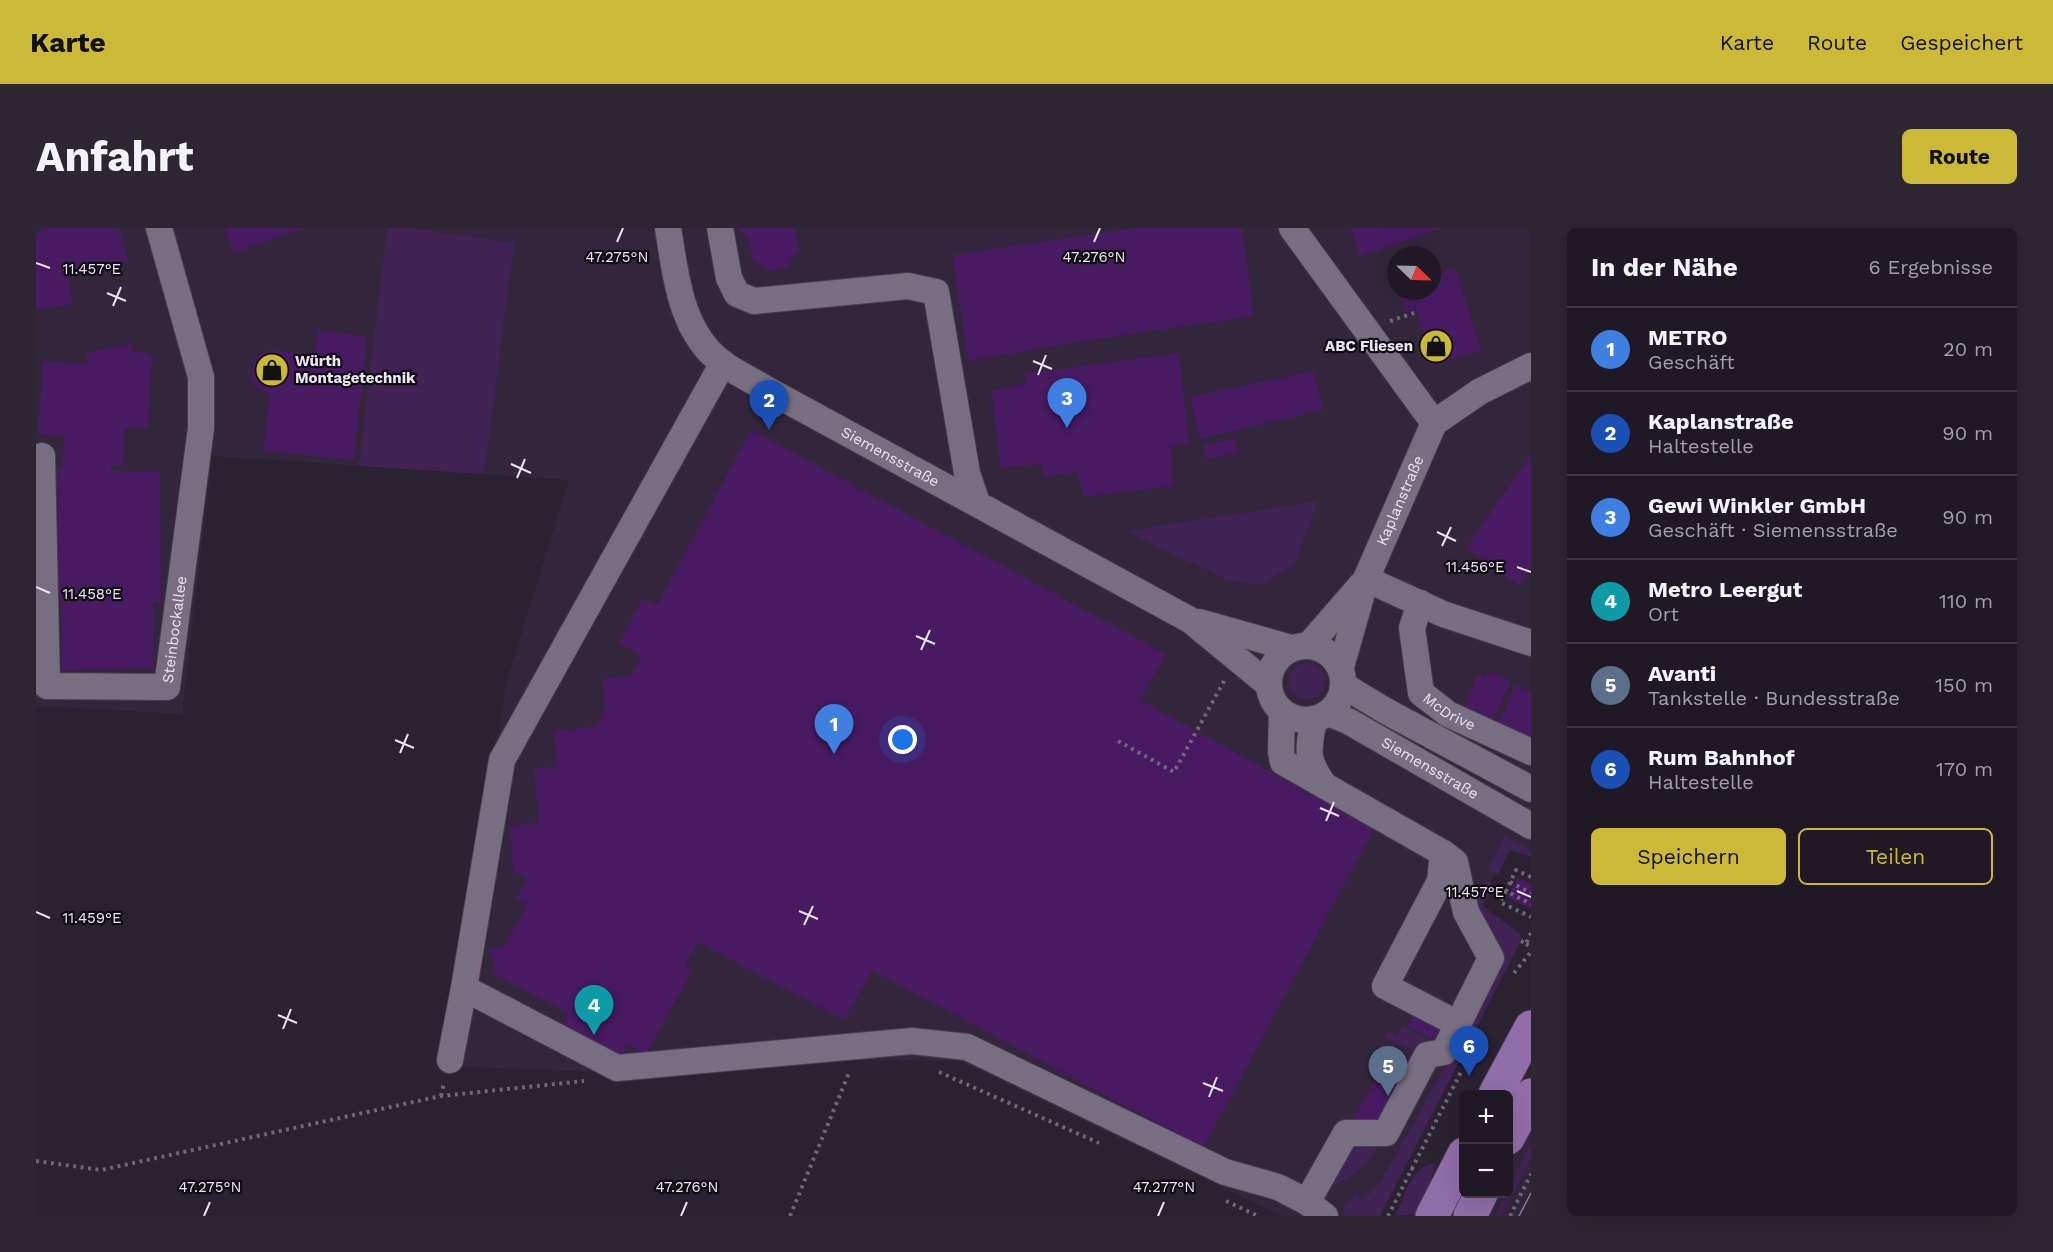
<!DOCTYPE html>
<html lang="de">
<meta charset="utf-8">
<style>
body{margin:0;font-family:"Work Sans",sans-serif;background:#2d2632;color:#f1f3f6}
.controls{position:absolute;right:18px;bottom:18px;display:grid;overflow:hidden;border-radius:9px;box-shadow:0 6px 24px #0002}
.controls button{width:54px;height:54px;display:grid;place-items:center;padding:0;border:0;border-bottom:2px solid #3d3842;background:#201925;color:#f1f3f6;font:30px sans-serif}
.compass{position:absolute;left:1351px;top:18px;width:54px;height:54px;border-radius:50%;background:#201925;box-shadow:0 6px 24px #0002;rotate:113deg}
.you{position:absolute;left:867px;top:512px;width:21px;height:21px;margin:-15px;border:4px solid #fff;border-radius:50%;background:#1a73e8;box-shadow:0 0 0 9px #1a73e833}
.badge{display:grid;place-items:center;width:39px;height:39px;border-radius:50%;background:#cdb938;color:#fff;font-size:20px;font-weight:700}
.pin{position:absolute;translate:-50% -50px;filter:drop-shadow(0 2px 3px #0008)}
.pin::after{content:'';position:absolute;top:32px;width:21px;height:18px;background:inherit;clip-path:polygon(0 0,100% 0,50% 100%)}
.list{margin:0;padding:0;list-style:none}
h2{display:flex;justify-content:space-between;align-items:center;height:78px;margin:0;padding:0 24px;font-size:26px}
h2 small{font-size:20px;font-weight:400;color:#a2a0a7}
.list li{display:grid;grid-template-columns:39px 1fr auto;gap:18px;align-items:center;box-sizing:border-box;height:84px;padding:0 24px;border-top:2px solid #3d3842}
.list b{display:block;font-size:22px;white-space:nowrap}
.list p{margin:0;font-size:20px;white-space:nowrap;color:#a2a0a7}
.list em{font-size:20px;font-style:normal;color:#a2a0a7}
.actions{display:flex;gap:12px;padding:18px 24px}
.actions a{flex:1;padding:14px 0;border:2px solid #cdb938;border-radius:9px;text-align:center;font-size:21px;color:#cdb938}
.actions .main{background:#cdb938;color:#111}
.map{position:relative;flex:none;width:1495px;height:988px;overflow:hidden;border-radius:9px}
header{display:flex;align-items:center;gap:36px;box-sizing:border-box;height:84px;padding:0 30px;background:#cdb938;color:#111}
header strong{font-size:28px}
nav{display:flex;gap:33px;margin-inline-start:auto;font-size:21px}
.intro{display:flex;align-items:center;justify-content:space-between;box-sizing:border-box;height:144px;padding:0 36px}
h1{margin:0;font-size:42px}
.button{padding:15px 27px;border-radius:9px;background:#cdb938;color:#111;font-size:21px;font-weight:700}
main{display:flex;gap:36px;padding:0 36px}
aside{flex:1;background:#201925;border-radius:9px;box-shadow:0 6px 24px #0002}
.map>svg:first-child{display:block}
</style>
<header>
<strong>Karte</strong>
<nav><a>Karte</a><a>Route</a><a>Gespeichert</a></nav>
</header>
<div class="intro"><h1>Anfahrt</h1><a class="button">Route</a></div>
<main>
<div class="map">
<svg width="1495" height="988" viewBox="0 0 1495 988">
<rect width="100%" height="100%" fill="#2a2131"/>
<!-- built -->
<g fill="#33263c" fill-rule="evenodd">
<path d="M 0,0 L 1495,0 L 1495,630 L 1475,617 L 1441,678 L 1469,725 L 1330,988 L 1246,988 L 923,833 L 819,832 L 581,845 L 407,838 L 472,449 L 533,252 L 176,228 L 146,486 L 0,478 ZM 1360,27 L 1396,27 L 1396,63 L 1360,63 Z"/>
<polygon points="1495,892 1495,988 1447,988 1458,966 1472,966 1473,937"/>
</g>
<!-- green -->
<g fill="#402254">
<polygon points="351,0 373,0 478,15 448,246 323,238"/>
<polygon points="1282,273 1259,335 1226,357 1192,352 1090,303"/>
<circle cx="1271" cy="453" r="18"/>
<polygon points="1469,608 1495,623 1495,629 1474,622 1462,646 1452,641"/>
<polygon points="1448,651 1457,656 1447,678 1485,707 1486,711 1344,988 1310,988 1307,984 1311,975 1322,967 1324,971 1335,965 1334,962 1343,956 1351,943 1408,840 1465,729 1448,703 1439,670"/>
<path d="M 1367,798 L 1397,815 C 1380,824 1363,818 1347,809 L 1351,803 L 1361,808 Z"/>
<path d="M 1314,914 L 1343,916 C 1330,939 1323,944 1300,956 L 1297,956 L 1295,953 Z"/>
<polygon points="1495,915 1495,930 1466,988 1458,988 1470,966 1472,966 1473,960"/>
<path d="M 1399,935 L 1394,958 L 1382,986 L 1359,988 C 1368,969 1375,938 1399,935 Z"/>
</g>
<!-- building -->
<g fill="#471a62">
<polygon points="0,0 83,0 92,33 32,47 37,76 0,82"/>
<polygon points="189,0 267,0 198,25"/>
<polygon points="700,0 758,0 763,20 751,39 734,43 716,31 713,9"/>
<polygon points="1100,0 1206,0 1218,88 1042,114 932,133 916,27"/>
<polygon points="1314,0 1406,0 1324,28"/>
<polygon points="1420,40 1445,123 1397,137 1380,81 1369,84 1363,63 1396,63 1396,47"/>
<polygon points="282,102 331,109 318,232 227,223 234,166 221,160 217,153 214,148 218,135 222,128 233,122 279,127"/>
<polygon points="96,115 95,124 112,125 116,130 112,200 89,199 87,237 75,237 75,243 124,244 125,374 117,374 117,440 26,442 25,373 22,373 22,242 26,242 28,209 2,206 7,134 51,135 51,125"/>
<polygon points="1143,125 1153,216 1135,219 1137,258 1048,269 1041,244 1008,249 1006,236 965,240 955,163 990,156 990,146"/>
<polygon points="1277,143 1287,182 1164,211 1154,169"/>
<polygon points="715,202 1130,426 1104,472 1338,601 1167,920 836,742 808,792 662,714 649,737 657,741 610,826 591,817 585,829 526,797 533,785 455,744 459,738 453,722 469,717 491,677 480,671 491,651 477,643 474,598 503,594 498,541 521,538 518,503 560,498 569,480 566,451 595,447 606,428 583,415 607,370 621,377"/>
<polygon points="1199,211 1202,225 1170,231 1167,217"/>
<polygon points="1495,227 1495,339 1483,357 1430,320"/>
<polygon points="1452,443 1475,453 1455,497 1425,488 1442,447 1449,450"/>
<polygon points="1479,457 1495,464 1495,514 1461,499"/>
<polygon points="1482,649 1495,656 1495,681 1471,669"/>
<polygon points="1377,786 1409,804 1403,815 1371,797"/>
<polygon points="1357,819 1391,838 1348,916 1314,898"/>
</g>
<g fill="none" stroke-linecap="round" stroke-linejoin="round">
<defs>
<g id="minor">
<path id="s1" d="M 632,0 C 640,48 644,103 686,135 C 700,145 716,152 730,161 L 1154,392 L 1233,457"/>
<polyline points="684,0 693,50 701,66 718,73 872,58 900,64 931,245 941,275"/>
<polyline points="1256,0 1398,195"/>
<polyline points="687,135 466,532 428,760 581,840 876,813 931,819 1189,944 1242,959 1271,974 1289,988"/>
<path id="s2" d="M 6,228 L 11,458 L 131,459 L 165,200 L 165,149 L 123,0"/>
<polyline points="1330,351 1407,386 1495,415"/>
<path id="s3" d="M 1384,375 L 1376,400 L 1385,465 L 1412,486 L 1495,524"/>
<polyline points="1163,394 1255,420"/>
<polyline points="1273,417 1326,356"/>
<circle cx="1270" cy="455" r="37"/>
<path id="s4" d="M 1305,439 L 1330,351 L 1398,195 L 1443,164 L 1495,138"/>
<polyline points="1307,457 1348,482 1495,561"/>
<polyline points="1246,484 1245,524 1247,534 1407,625 1404,653 1349,758 1422,796"/>
<path id="s5" d="M 1292,485 L 1312,493 L 1495,598"/>
<path d="M 1278,491 C 1272,523 1269,531 1289,558"/>
<polyline points="414,832 428,760"/>
<polyline points="1271,974 1310,905 1350,905 1391,827 1408,824 1455,730 1430,684 1419,634 1407,625"/>
</g>
<g id="major">
<polyline points="1459,866 1495,799"/>
<polyline points="1472,910 1495,867"/>
<polyline points="1396,988 1428,926"/>
<polyline points="1434,988 1445,966"/>
</g>
</defs>
<!-- minor casing -->
<use href="#minor" stroke="#463e4c" stroke-width="28"/>
<!-- major casing -->
<use href="#major" stroke="#463e4c" stroke-width="35"/>
<!-- path -->
<g stroke="#6f6775" stroke-width="4" stroke-dasharray="3 4.5" stroke-linecap="butt">
<polyline points="1354,93 1381,84"/>
<polyline points="1082,513 1138,544 1188,453"/>
<polyline points="1495,649 1480,642 1470,663 1495,676"/>
<polyline points="1474,654 1495,665"/>
<polyline points="1470,663 1464,674 1495,689"/>
<polyline points="1485,713 1490,716 1495,705"/>
<polyline points="1490,716 1495,719"/>
<polyline points="1478,745 1495,724"/>
<polyline points="903,844 1063,915"/>
<polyline points="405,868 408,855"/>
<polyline points="0,933 65,942 405,868 548,853"/>
<polyline points="1375,940 1381,943"/>
<polyline points="1190,973 1222,988"/>
<polyline points="754,988 813,845"/>
<polyline points="1352,988 1425,844"/>
<polyline points="1474,988 1495,946"/>
</g>
<!-- minor -->
<use href="#minor" stroke="#786e81" stroke-width="26"/>
<!-- major -->
<use href="#major" stroke="#916eaa" stroke-width="33"/>
<!-- tram -->
<polyline stroke="#867f8c" stroke-width="1.5" points="1483,988 1495,965"/>
</g>
<!-- ticks -->
<path fill="none" stroke="#eae4ef" stroke-width="2" d="M 581,14 L 587,0M 1058,14 L 1064,0M 0,35 L 14,40M 71,65 L 90,73M 77,78 L 85,59M 997,133 L 1016,141M 1002,147 L 1010,127M 475,236 L 495,245M 481,250 L 489,231M 1401,304 L 1420,313M 1406,318 L 1415,299M 1481,339 L 1495,344M 0,359 L 14,365M 880,408 L 899,416M 885,422 L 894,402M 359,512 L 378,520M 364,525 L 372,506M 1284,580 L 1303,588M 1290,593 L 1298,574M 1481,663 L 1495,669M 763,683 L 782,691M 0,684 L 14,690M 768,697 L 777,678M 242,787 L 261,795M 247,801 L 255,781M 1167,855 L 1187,863M 1173,869 L 1181,849M 168,988 L 174,974M 645,988 L 651,974M 1122,988 L 1128,974"/>
<!-- icons -->
<defs>
<symbol id="shop-disc" viewBox="-11 -11 22 22"><circle r="9.5" fill="#cdb938" stroke="#100c13"/><path d="M-5-2.5h2.3a2.7 3.5 0 0 1 5.4 0H5L5.5 6h-11ZM-1.5-2.5h3a1.5 2.3 0 0 0-3 0Z" fill="#111"/></symbol>
</defs>
<g fill-rule="evenodd">
<use href="#shop-disc" x="1381" y="99" width="38" height="38"/>
<use href="#shop-disc" x="217" y="123" width="38" height="38"/>
</g>
<g text-anchor="middle" stroke-width="4.5" stroke-linejoin="round" paint-order="stroke">
<!-- poi labels -->
<g font-size="15" font-weight="bold" fill="#eae4ef" stroke="#100c13" text-anchor="end">
<text x="1377" y="123">ABC Fliesen</text>
<text x="259" y="138" text-anchor="start">Würth<tspan x="259" dy="17">Montagetechnik</tspan></text>
</g>
<!-- street labels -->
<g font-size="15" fill="#eae4ef" stroke="#100c13">
<text dy="5" stroke="none"><textPath href="#s1" startOffset="342">Siemensstraße</textPath></text>
<text dy="5" stroke="none"><textPath href="#s4" startOffset="177">Kaplanstraße</textPath></text>
<text dy="5" stroke="none"><textPath href="#s2" startOffset="408">Steinbockallee</textPath></text>
<text dy="5" stroke="none"><textPath href="#s3" startOffset="126">McDrive</textPath></text>
<text dy="5" stroke="none"><textPath href="#s5" startOffset="116">Siemensstraße</textPath></text>
</g>
</g>
<g font-size="15" text-anchor="middle" fill="#eae4ef" stroke="#100c13" stroke-width="4.5" stroke-linejoin="round" paint-order="stroke">
<text x="581" y="34">47.275°N</text>
<text x="1058" y="34">47.276°N</text>
<text x="56" y="46">11.457°E</text>
<text x="1439" y="344">11.456°E</text>
<text x="56" y="371">11.458°E</text>
<text x="1439" y="669">11.457°E</text>
<text x="56" y="695">11.459°E</text>
<text x="174" y="964">47.275°N</text>
<text x="651" y="964">47.276°N</text>
<text x="1128" y="964">47.277°N</text>
</g>
</svg>
<div class="controls">
<button>+</button>
<button>−</button>
</div>
<svg class="compass" viewBox="-18 -18 36 36"><path d="M0-13l5 13h-10z" fill="#e53935"/><path d="M0 13l5-13h-10z" fill="#a2a0a7"/></svg>
<div class="you"></div>
<div class="pin badge" style="left:798px;top:526px;background:#3f7fe0">1</div>
<div class="pin badge" style="left:733px;top:202px;background:#1a4fb4">2</div>
<div class="pin badge" style="left:1031px;top:200px;background:#3f7fe0">3</div>
<div class="pin badge" style="left:558px;top:807px;background:#0f9aa8">4</div>
<div class="pin badge" style="left:1352px;top:868px;background:#5c6f8a">5</div>
<div class="pin badge" style="left:1433px;top:848px;background:#1a4fb4">6</div>
</div>
<aside>
<h2>In der Nähe<small>6 Ergebnisse</small></h2>
<ul class="list">
<li><span class="badge" style="background:#3f7fe0">1</span><div><b>METRO</b><p>Geschäft</p></div><em>20 m</em></li>
<li><span class="badge" style="background:#1a4fb4">2</span><div><b>Kaplanstraße</b><p>Haltestelle</p></div><em>90 m</em></li>
<li><span class="badge" style="background:#3f7fe0">3</span><div><b>Gewi Winkler GmbH</b><p>Geschäft · Siemensstraße</p></div><em>90 m</em></li>
<li><span class="badge" style="background:#0f9aa8">4</span><div><b>Metro Leergut</b><p>Ort</p></div><em>110 m</em></li>
<li><span class="badge" style="background:#5c6f8a">5</span><div><b>Avanti</b><p>Tankstelle · Bundesstraße</p></div><em>150 m</em></li>
<li><span class="badge" style="background:#1a4fb4">6</span><div><b>Rum Bahnhof</b><p>Haltestelle</p></div><em>170 m</em></li>
</ul>
<div class="actions"><a class="main">Speichern</a><a>Teilen</a></div>
</aside>
</main>
